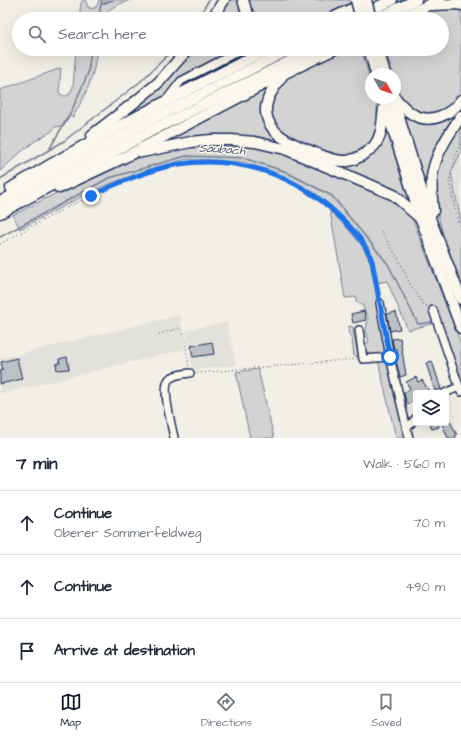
<!DOCTYPE html>
<meta charset="utf-8">
<style>
body{margin:0;font-family:"Architects Daughter",sans-serif;background:#f6f6f7;color:#1f2937}
.controls{position:absolute;right:12px;bottom:12px;display:grid;overflow:hidden;border-radius:4px;box-shadow:0 4px 16px #0002}
.controls button{width:36px;height:36px;display:grid;place-items:center;padding:0;border:0;border-bottom:1px solid #e0e1e3;background:#fff;color:#1f2937;font:20px sans-serif}
.compass{position:absolute;left:365px;top:68px;width:36px;height:36px;border-radius:50%;background:#fff;box-shadow:0 4px 16px #0002;rotate:130deg}
.stop{position:absolute;width:12px;height:12px;margin:-9px;border:3px solid #1a73e8;border-radius:50%;background:#fff}
.stop.end{background:#1a73e8;border-color:#fff;box-shadow:0 1px 4px #0008}
.list{margin:0;padding:0;list-style:none}
h2{display:flex;justify-content:space-between;align-items:center;height:52px;margin:0;padding:0 16px;font-size:17px}
h2 small{font-size:13px;font-weight:400;color:#747a83}
.list li{display:grid;grid-template-columns:26px 1fr auto;gap:12px;align-items:center;box-sizing:border-box;height:64px;padding:0 16px;border-top:1px solid #e0e1e3}
.list b{display:block;font-size:15px;white-space:nowrap}
.list p{margin:0;font-size:13px;white-space:nowrap;color:#747a83}
.list em{font-size:13px;font-style:normal;color:#747a83}
.icon{flex:none;width:22px;height:22px;fill:none;stroke:currentColor;stroke-width:2;stroke-linecap:round;stroke-linejoin:round}
.map{position:relative;flex:none;width:461px;height:438px;overflow:hidden}
.search{position:absolute;background:#fff;box-shadow:0 4px 16px #0002;left:12px;right:12px;top:12px;height:44px;display:flex;align-items:center;gap:10px;box-sizing:border-box;padding:0 14px;border-radius:22px;color:#747a83;font-size:15px}
.sheet{height:244px;background:#fff}
nav{display:flex;justify-content:space-around;align-items:center;box-sizing:border-box;height:56px;border-top:1px solid #e0e1e3;background:#fff;font-size:11px;color:#747a83}
nav a{display:grid;justify-items:center;gap:2px}
nav .on{color:#111827}
.map>svg:first-child{display:block}
</style>
<div class="map">
<svg width="461" height="438" viewBox="0 0 461 438">
<rect width="100%" height="100%" fill="#f2efe6"/>
<filter id="ink" filterUnits="userSpaceOnUse"><feTurbulence type="fractalNoise" baseFrequency=".025" numOctaves="2"/><feDisplacementMap in="SourceGraphic" scale="8" xChannelSelector="R" yChannelSelector="G"/><feConvolveMatrix kernelMatrix="1 2 1 2 8 2 1 2 1" color-interpolation-filters="sRGB"/></filter>
<g filter="url(#ink)">
<!-- built -->
<g fill="#e2e1dc">
<polygon points="461,152 461,221 451,173"/>
<polygon points="180,315 185,349 0,394 0,359"/>
<polygon points="227,322 236,365 193,370 186,330"/>
</g>
<!-- green -->
<g fill="#d2d3d2" stroke="#768198">
<path d="M 83,0 L 85,0 L 88,7 L 92,9 L 97,6 L 99,0 L 130,0 C 120,4 106,8 102,19 L 79,19 L 81,3 Z"/>
<polygon points="227,0 241,0 249,19 215,19"/>
<polygon points="248,0 350,0 350,2 349,3 349,6 323,19 257,19 251,12"/>
<path d="M 441,7 L 461,9 L 461,92 C 457,98 453,105 447,109 C 421,123 395,100 395,74 L 393,74 L 385,49 L 442,49 L 442,19 L 409,19 L 424,12 Z"/>
<path d="M 76,49 L 97,49 C 94,78 87,92 73,117 L 70,116 L 64,126 L 55,127 L 52,131 L 35,141 L 21,152 L 0,171 L 0,90 L 61,68 L 59,93 L 64,96 L 69,95 L 73,87 Z"/>
<polygon points="192,49 237,49 178,80 166,97 112,125"/>
<path d="M 346,49 L 360,49 C 367,65 371,80 371,98 L 375,98 L 377,105 L 377,124 L 374,137 L 364,148 L 346,155 L 336,155 L 288,137 L 278,129 L 271,116 L 271,102 L 280,83 L 295,73 Z"/>
<polygon points="269,87 267,123 329,161 360,158 385,125 409,200 276,143 157,144"/>
<polygon points="461,104 461,109 445,133 428,183 424,184 402,110 424,120"/>
<polygon points="461,121 461,152 451,173 461,221 461,283 443,235 436,208 434,186 443,152"/>
<polygon points="221,143 258,146 283,152 389,196 405,207 413,220 461,344 461,386 439,322 408,330 387,281 377,283 374,266 370,254 357,234 342,217 316,194 283,175 243,162 187,159 142,172 94,190 20,229 13,215 86,178 113,166 170,148"/>
<polygon points="330,211 344,224 361,244 370,259 387,354 365,356 362,345 369,342 366,330 368,318 362,305 356,302 356,297 345,298"/>
<path d="M 349,326 L 353,327 C 353,338 358,347 358,357 L 354,356 L 352,339 L 348,332 Z"/>
<polygon points="385,359 390,362 406,438 396,438 378,360"/>
<polygon points="258,369 274,438 250,438 236,372"/>
</g>
<g fill="none" stroke-linecap="round" stroke-linejoin="round">
<!-- stream -->
<g stroke="#707b93" stroke-width="1.5">
<polyline points="102,4 113,0"/>
<polyline points="98,19 102,0"/>
<polyline points="197,19 209,0"/>
<polyline points="50,148 72,110 88,73 91,49"/>
<polyline points="0,179 64,141 140,82 174,49"/>
<polyline points="0,237 109,178 186,156 243,158 284,171 332,196 388,264 418,324 432,322"/>
</g>
</g>
<!-- building -->
<g fill="#bdc0c4" stroke="#1b2f5e">
<polygon points="364,311 366,320 353,323 351,314"/>
<polygon points="396,312 400,329 390,331 387,314"/>
<polygon points="400,338 406,375 400,377 395,357 398,356 397,349 394,349 392,339"/>
<polygon points="212,342 214,354 193,357 191,346"/>
<polygon points="67,357 69,369 57,370 56,364 60,363 59,359"/>
<polygon points="17,358 22,379 0,384 0,371 3,370 1,362"/>
<polygon points="432,361 441,389 435,391 426,363"/>
<polygon points="416,377 418,382 422,380 429,391 425,393 416,393 413,395 415,400 407,405 404,393 410,389 406,382"/>
<polygon points="450,421 457,435 455,436 456,438 448,438 442,424"/>
<polygon points="430,423 438,423 439,427 432,429"/>
</g>
<g fill="none" stroke-linecap="round" stroke-linejoin="round">
<defs>
<g id="minor">
<polyline points="167,99 181,81 243,49"/>
<polyline points="380,303 390,357 409,438"/>
<polyline points="433,310 461,392"/>
<polyline points="359,330 363,359 390,357"/>
<polyline points="445,393 459,387"/>
<polyline points="407,428 416,418"/>
<path d="M 174,438 C 172,426 161,388 169,379 C 175,374 183,374 190,373"/>
</g>
<g id="highway">
<polyline points="243,0 246,10 251,19"/>
<polyline points="432,5 457,4 461,5"/>
<polyline points="212,19 224,0"/>
<polyline points="330,19 365,3"/>
<polyline points="353,19 392,0"/>
<polyline points="376,19 416,0"/>
<polyline points="399,19 439,0"/>
<polyline points="369,49 376,74"/>
<polyline points="378,49 385,74"/>
<path d="M 282,76 C 275,87 265,98 266,112 C 269,137 296,145 315,153 C 326,157 336,162 348,161 C 358,159 367,153 374,146 C 383,135 382,120 384,108"/>
<polyline points="383,98 421,219 461,328"/>
<polyline points="393,98 431,221 461,299"/>
<path d="M 395,98 C 401,104 406,111 414,115 C 430,124 451,115 461,100"/>
<polyline points="92,135 135,102 159,82 188,49"/>
<polyline points="142,152 191,142 211,140 231,140 255,142 285,149 394,195 421,219"/>
<path d="M 11,188 C 95,137 181,93 268,49"/>
<polyline points="59,188 125,157 283,74 335,49"/>
<polyline points="0,202 151,120 290,49"/>
<path d="M 433,211 C 432,198 430,184 433,171 C 437,151 450,133 461,116"/>
<polyline points="0,213 155,129 314,49"/>
</g>
</defs>
<!-- minor casing -->
<use href="#minor" stroke="#1b2f5e" stroke-width="10"/>
<!-- highway casing -->
<use href="#highway" stroke="#1b2f5e" stroke-width="13"/>
<!-- path -->
<g stroke="#1b2f5e" stroke-width="1" stroke-dasharray="1 3" stroke-linecap="butt">
<polyline points="461,144 457,151 449,182 461,234"/>
<polyline points="381,231 398,258 411,286 424,305 427,306"/>
<path d="M 0,244 C 64,209 155,153 231,163 C 257,167 280,177 304,190 C 324,201 361,234 370,255 C 375,268 376,283 379,296"/>
<polyline points="159,334 180,328 184,333 189,368"/>
<polyline points="197,373 357,359"/>
</g>
<!-- minor -->
<use href="#minor" stroke="#fbf7ec" stroke-width="7"/>
<!-- highway -->
<use href="#highway" stroke="#fbf7ec" stroke-width="10"/>
<defs>
<g id="highway-bridge">
<polyline points="356,0 361,19"/>
<polyline points="366,0 371,19"/>
</g>
</defs>
<!-- highway-bridge casing -->
<use href="#highway-bridge" stroke="#1b2f5e" stroke-width="13" stroke-linecap="butt"/>
<!-- highway-bridge -->
<use href="#highway-bridge" stroke="#fbf7ec" stroke-width="10"/>
</g>
</g>
<g fill="none" stroke-linecap="round" stroke-linejoin="round" filter="url(#ink)">
<!-- route -->
<path stroke="#1a73e8" stroke-width="5" d="M 91,196 C 114,184 154,168 179,164 C 233,156 288,172 329,207 C 346,222 365,240 372,261 L 390,357"/>
</g>
<g text-anchor="middle" stroke-width="3" stroke-linejoin="round" paint-order="stroke">
<!-- water labels -->
<g font-size="12" font-style="italic" fill="#465579" stroke="#fbf7ec">
<text transform="translate(222 149) rotate(4)" y="4">Saubach</text>
</g>
</g>
</svg>
<div class="controls">
<button><svg class="icon" aria-label="layers" viewBox="0 0 24 24"><path d="M12 4l9 5-9 5-9-5zM3 14l9 5 9-5"/></svg></button>
</div>
<svg class="compass" viewBox="-18 -18 36 36"><path d="M0-13l5 13h-10z" fill="#e53935"/><path d="M0 13l5-13h-10z" fill="#747a83"/></svg>
<div class="stop" style="left:390px;top:357px"></div>
<div class="stop end" style="left:91px;top:196px"></div>
<div class="search"><svg class="icon" aria-label="search" viewBox="0 0 24 24"><circle cx="10" cy="10" r="6"/><path d="M15 15l6 6"/></svg>Search here</div>
</div>
<section class="sheet">
<h2>7 min<small>Walk · 560 m</small></h2>
<ul class="list">
<li><svg class="icon" aria-label="ahead" viewBox="0 0 24 24"><path d="M12 20V5M6 11l6-6 6 6"/></svg><div><b>Continue</b><p>Oberer Sommerfeldweg</p></div><em>70 m</em></li>
<li><svg class="icon" aria-label="ahead" viewBox="0 0 24 24"><path d="M12 20V5M6 11l6-6 6 6"/></svg><div><b>Continue</b></div><em>490 m</em></li>
<li><svg class="icon" aria-label="arrive" viewBox="0 0 24 24"><path d="M6 21V4h12l-3 4 3 4H6"/></svg><div><b>Arrive at destination</b></div></li>
</ul>
</section>
<nav>
<a class="on"><svg class="icon" aria-label="map" viewBox="0 0 24 24"><path d="M3 6l6-2 6 2 6-2v14l-6 2-6-2-6 2zM9 4v14M15 6v14"/></svg>Map</a>
<a><svg class="icon" aria-label="directions" viewBox="0 0 24 24"><path d="M12 3l9 9-9 9-9-9zM9 14v-3h6M13 9l2 2-2 2"/></svg>Directions</a>
<a><svg class="icon" aria-label="saved" viewBox="0 0 24 24"><path d="M7 4h10v16l-5-4-5 4z"/></svg>Saved</a>
</nav>
